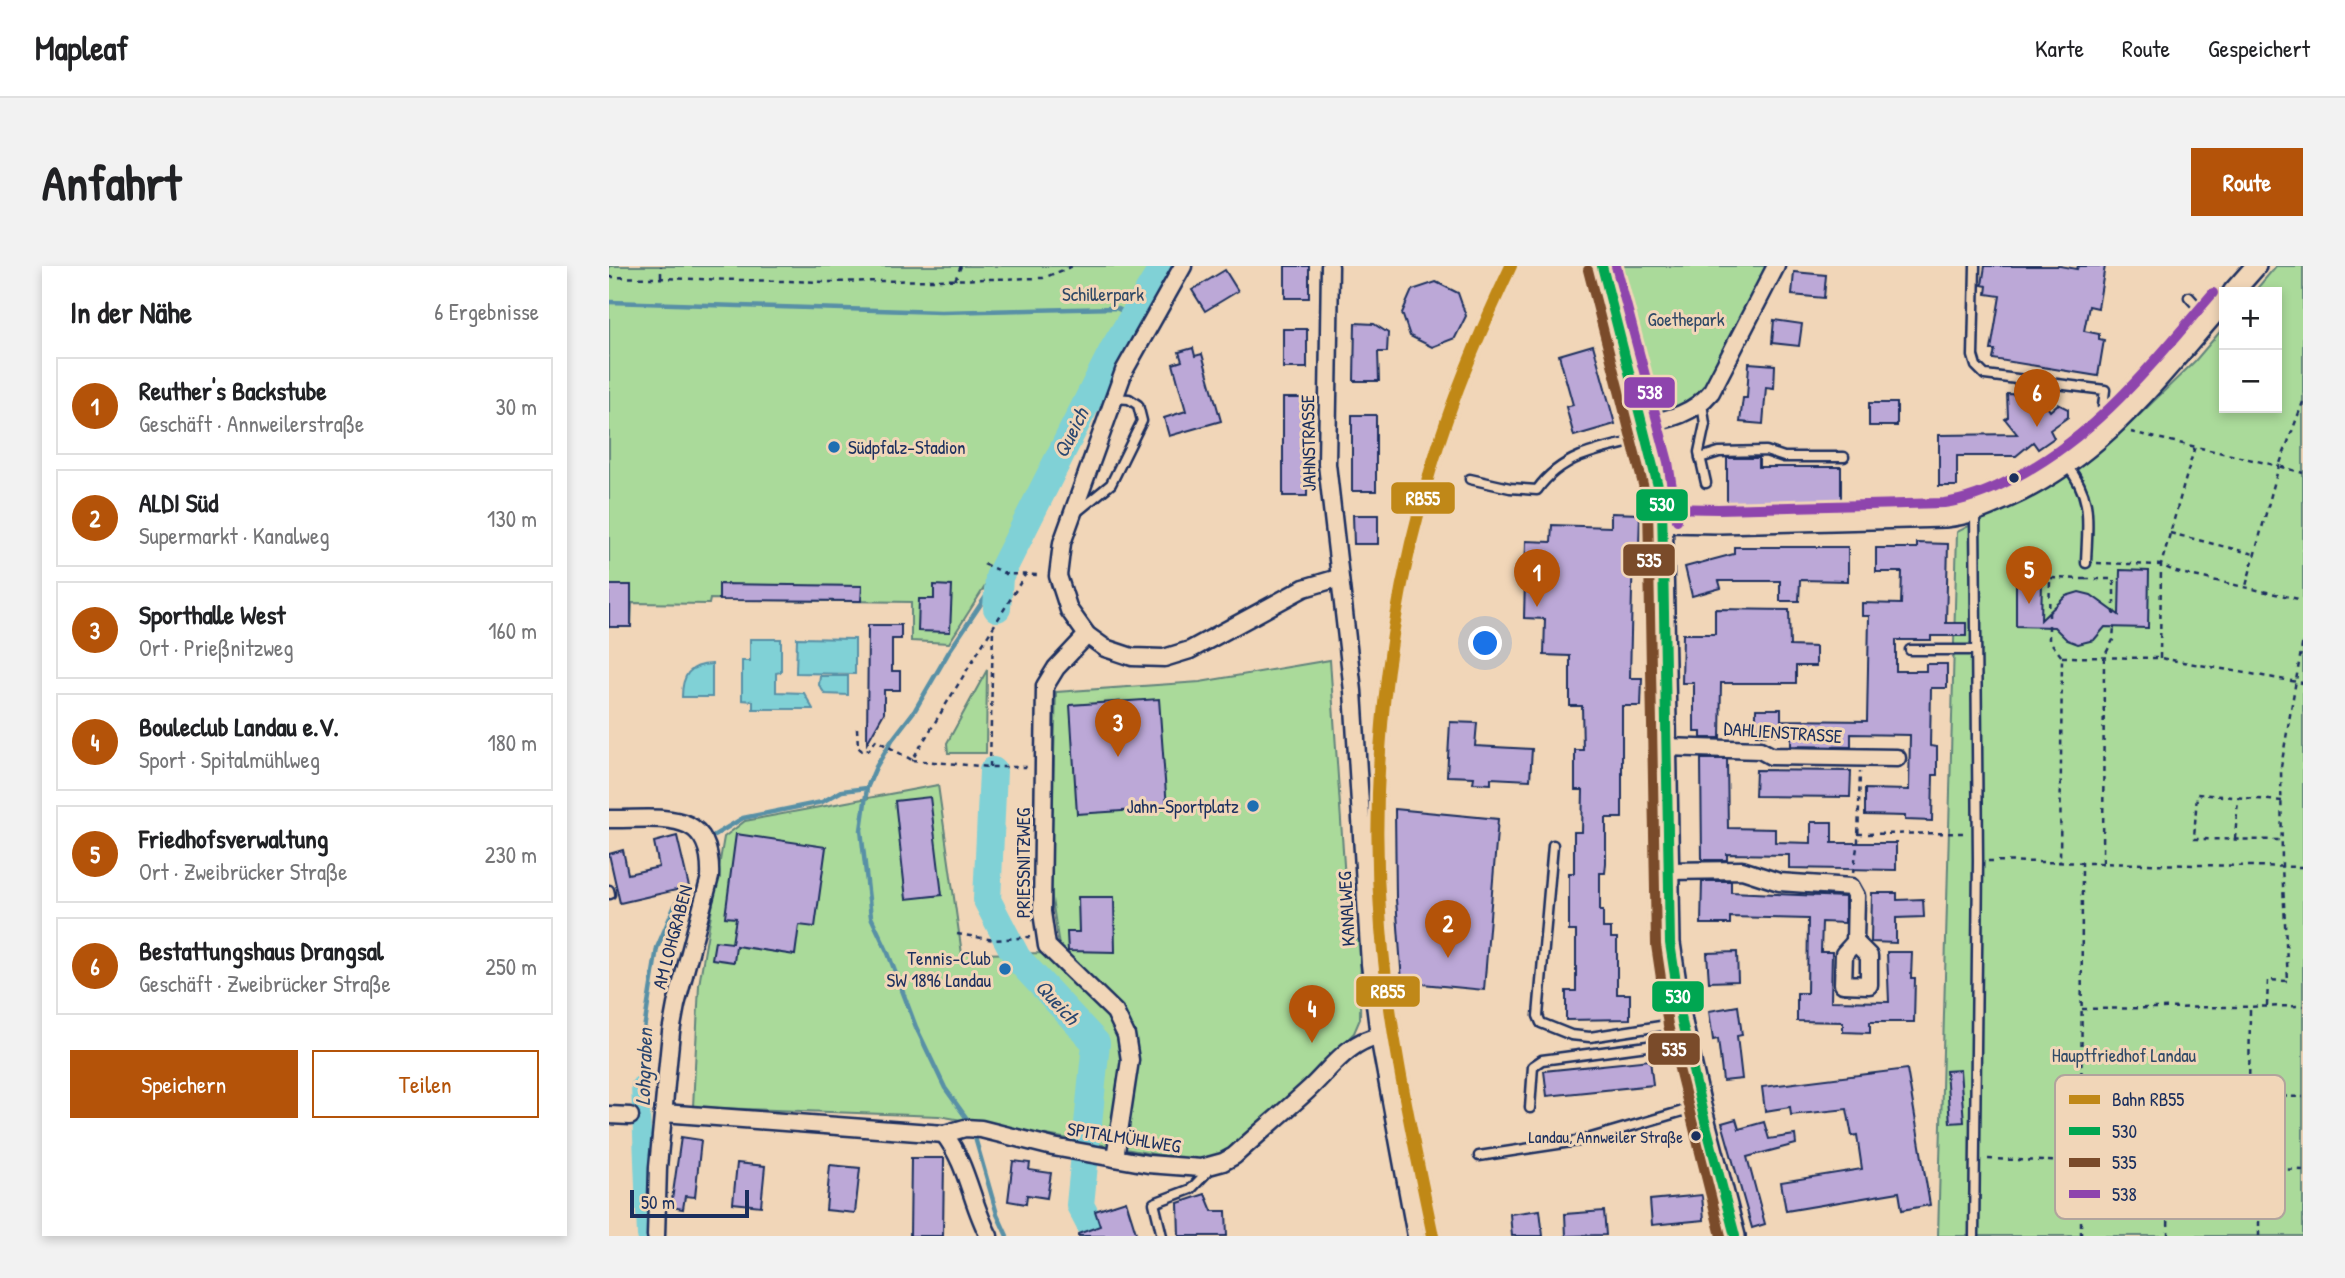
<!DOCTYPE html>
<html lang="de">
<meta charset="utf-8">
<style>
body{margin:0;font-family:"Patrick Hand",sans-serif;background:#f2f2f2;color:#202124}
.controls{position:absolute;right:21px;top:21px;display:grid;overflow:hidden;border-radius:0px;box-shadow:0 4px 10px #0003}
.controls button{width:63px;height:63px;display:grid;place-items:center;padding:0;border:0;border-bottom:2px solid #e0e0e0;background:#fff;color:#202124;font:35px sans-serif}
.scale{position:absolute;left:21px;bottom:18px;width:119px;box-sizing:border-box;padding-left:7px;border:4px solid #1b2f5e;border-top:0;font-size:19px;line-height:24px;white-space:nowrap;color:#1b2f5e;-webkit-text-stroke:5px #f1d6b8;paint-order:stroke}
.you{position:absolute;left:877px;top:378px;width:24px;height:24px;margin:-18px;border:5px solid #fff;border-radius:50%;background:#1a73e8;box-shadow:0 0 0 10px #1a73e833}
.badge{display:grid;place-items:center;width:46px;height:46px;border-radius:50%;background:#b45309;color:#fff;font-size:23px;font-weight:700}
.pin{position:absolute;translate:-50% -58px;filter:drop-shadow(0 2px 4px #0008)}
.pin::after{content:'';position:absolute;top:37px;width:24px;height:21px;background:inherit;clip-path:polygon(0 0,100% 0,50% 100%)}
.list{margin:0;padding:0;list-style:none}
h2{display:flex;justify-content:space-between;align-items:center;height:91px;margin:0;padding:0 28px;font-size:30px}
h2 small{font-size:23px;font-weight:400;color:#757577}
.list li{display:grid;grid-template-columns:46px 1fr auto;gap:21px;align-items:center;box-sizing:border-box;height:98px;margin:0 14px 14px;padding:0 14px;border:2px solid #e0e0e0;border-radius:0px}
.list b{display:block;font-size:26px;white-space:nowrap}
.list p{margin:0;font-size:23px;white-space:nowrap;color:#757577}
.list em{font-size:23px;font-style:normal;color:#757577}
.actions{display:flex;gap:14px;padding:21px 28px}
.actions a{flex:1;padding:16px 0;border:2px solid #b45309;border-radius:0px;text-align:center;font-size:24px;color:#b45309}
.actions .main{background:#b45309;color:#fff}
.map{position:relative;flex:none;width:1694px;height:970px;overflow:hidden;border-radius:0px}
header{display:flex;align-items:center;gap:42px;box-sizing:border-box;height:98px;padding:0 35px;background:#fff;border-bottom:2px solid #e0e0e0}
header strong{font-size:33px}
nav{display:flex;gap:38px;margin-inline-start:auto;font-size:24px}
.intro{display:flex;align-items:center;justify-content:space-between;box-sizing:border-box;height:168px;padding:0 42px}
h1{margin:0;font-size:49px}
.button{padding:18px 32px;border-radius:0px;background:#b45309;color:#fff;font-size:24px;font-weight:700}
main{display:flex;gap:42px;padding:0 42px}
aside{flex:1;background:#fff;border-radius:0px;box-shadow:0 4px 10px #0003}
.map>svg:first-child{display:block}
</style>
<header>
<strong>Mapleaf</strong>
<nav><a>Karte</a><a>Route</a><a>Gespeichert</a></nav>
</header>
<div class="intro"><h1>Anfahrt</h1><a class="button">Route</a></div>
<main>
<aside>
<h2>In der Nähe<small>6 Ergebnisse</small></h2>
<ul class="list">
<li><span class="badge">1</span><div><b>Reuther's Backstube</b><p>Geschäft · Annweilerstraße</p></div><em>30 m</em></li>
<li><span class="badge">2</span><div><b>ALDI Süd</b><p>Supermarkt · Kanalweg</p></div><em>130 m</em></li>
<li><span class="badge">3</span><div><b>Sporthalle West</b><p>Ort · Prießnitzweg</p></div><em>160 m</em></li>
<li><span class="badge">4</span><div><b>Bouleclub Landau e.V.</b><p>Sport · Spitalmühlweg</p></div><em>180 m</em></li>
<li><span class="badge">5</span><div><b>Friedhofsverwaltung</b><p>Ort · Zweibrücker Straße</p></div><em>230 m</em></li>
<li><span class="badge">6</span><div><b>Bestattungshaus Drangsal</b><p>Geschäft · Zweibrücker Straße</p></div><em>250 m</em></li>
</ul>
<div class="actions"><a class="main">Speichern</a><a>Teilen</a></div>
</aside>
<div class="map">
<svg width="1694" height="970" viewBox="0 0 1694 970">
<rect width="100%" height="100%" fill="#f1d6b8"/>
<filter id="ink" filterUnits="userSpaceOnUse"><feTurbulence type="fractalNoise" baseFrequency=".0143" numOctaves="2"/><feDisplacementMap in="SourceGraphic" scale="14" xChannelSelector="R" yChannelSelector="G"/><feConvolveMatrix kernelMatrix="1 2 1 2 8 2 1 2 1" color-interpolation-filters="sRGB"/></filter>
<g filter="url(#ink)">
<!-- green -->
<g fill="#aada9a" stroke="#62847c" stroke-width="2">
<polygon points="0,0 544,0 512,58 387,303 340,377 302,375 302,336 101,333 100,338 23,337 22,361 0,361"/>
<path d="M 1008,0 L 1167,0 L 1138,56 L 1091,130 C 1077,140 1062,144 1046,148 Z"/>
<polygon points="1667,0 1694,0 1694,970 1329,970 1348,266 1454,212 1515,164 1586,95 1615,61 1615,142 1668,142 1668,26 1645,26"/>
<polygon points="721,394 740,672 752,674 751,753 745,767 652,861 613,893 584,895 330,850 84,841 90,719 115,571 136,555 329,519 353,688 451,687 441,619 447,426 591,416"/>
<polygon points="378,404 377,487 339,487 338,477"/>
</g>
<!-- water -->
<g fill="#80d1d6" stroke="#5890a6" stroke-width="2">
<polygon points="188,372 246,373 246,408 187,407"/>
<polygon points="141,373 172,373 172,406 167,407 167,426 195,427 204,443 144,443 144,435 133,434 133,395 141,395"/>
<path d="M 103,398 L 103,431 L 73,431 C 73,409 80,399 103,398 Z"/>
<polygon points="211,410 239,410 239,429 216,428 210,419"/>
</g>
<g fill="none" stroke-linecap="round" stroke-linejoin="round">
<!-- stream -->
<g stroke="#5890a6" stroke-width="4.5">
<polyline points="0,36 332,46 507,42 525,50"/>
<polyline points="104,570 134,552 213,536 233,525 258,522"/>
<polyline points="31,819 32,782 48,682 67,637"/>
<polyline points="361,857 336,822 307,761 279,687 262,651 252,564 258,522 267,501 283,474 306,444 341,384 390,311"/>
<polyline points="365,868 388,948 398,970"/>
</g>
<!-- canal -->
<polyline stroke="#80d1d6" stroke-width="18" points="31,819 37,970"/>
<!-- river -->
<g stroke="#80d1d6" stroke-width="28">
<polyline points="388,342 390,311 504,84 555,0"/>
<polyline points="384,505 378,634 408,692 487,777 471,939 487,970"/>
</g>
</g>
<!-- building -->
<g fill="#bca8d7" stroke="#1b2f5e" stroke-width="2">
<rect x="676" y="0" width="24" height="32"/>
<polygon points="1376,0 1451,0 1468,3 1469,0 1496,0 1489,42 1480,40 1475,65 1490,68 1490,73 1495,74 1489,110 1384,93 1386,84 1382,84 1391,30 1377,28 1378,20 1373,19"/>
<polygon points="616,4 629,25 596,45 583,24"/>
<polygon points="1185,6 1217,9 1215,32 1183,29"/>
<polygon points="827,16 849,27 857,50 846,72 823,81 801,70 793,47 803,24"/>
<polygon points="1165,54 1193,58 1190,80 1163,77"/>
<polygon points="746,57 765,58 779,67 778,86 769,86 770,115 745,115"/>
<rect x="674" y="63" width="24" height="39"/>
<polygon points="984,79 1006,158 965,170 957,141 964,139 950,89"/>
<polygon points="584,82 586,90 593,88 612,155 560,170 555,152 577,145 564,98 573,95 570,86"/>
<polygon points="1140,97 1166,99 1165,122 1157,121 1154,158 1131,156 1134,132 1138,132"/>
<polygon points="1398,128 1430,129 1441,145 1449,138 1459,143 1459,151 1441,164 1445,172 1429,183 1424,176 1407,190 1348,190 1348,220 1330,220 1330,169 1408,168 1396,153 1399,151"/>
<polygon points="674,132 699,132 698,230 674,230"/>
<rect x="1260" y="137" width="28" height="23"/>
<rect x="743" y="149" width="24" height="76"/>
<polygon points="1118,192 1150,192 1150,201 1232,201 1232,238 1150,238 1150,241 1118,241"/>
<polygon points="1002,247 1031,248 1030,280 1024,280 1021,412 1033,412 1032,440 1013,440 1013,552 997,552 997,597 996,607 991,607 991,645 994,645 994,662 1002,662 1002,672 1008,672 1008,728 1021,728 1021,753 957,754 957,725 967,725 967,665 960,665 960,607 965,607 965,566 973,566 974,524 966,524 966,484 974,484 973,440 961,440 961,390 935,389 936,353 915,352 917,275 942,276 943,259 1002,261"/>
<polygon points="744,249 769,249 769,278 745,278"/>
<polygon points="1308,277 1339,278 1337,357 1357,357 1357,370 1322,370 1322,374 1287,374 1287,405 1317,405 1317,398 1338,398 1338,422 1322,422 1321,480 1328,481 1328,509 1324,509 1323,555 1296,554 1296,550 1256,549 1256,523 1300,524 1301,469 1242,468 1242,481 1182,480 1182,469 1147,469 1147,443 1172,443 1172,454 1258,455 1260,350 1253,350 1253,337 1292,338 1293,306 1267,306 1267,282 1308,282"/>
<polygon points="1125,281 1239,281 1239,315 1191,314 1190,335 1171,335 1171,315 1110,315 1112,322 1083,330 1076,301 1125,288"/>
<polygon points="1511,304 1540,305 1539,362 1496,361 1485,374 1469,378 1458,374 1445,361 1407,360 1407,316 1433,316 1432,354 1457,330 1470,326 1482,329 1510,349"/>
<polygon points="110,318 253,320 252,335 110,334"/>
<rect x="0" y="319" width="22" height="42"/>
<polygon points="325,319 343,320 341,366 309,365 310,333 325,333"/>
<polygon points="1106,343 1180,344 1181,380 1207,381 1207,400 1187,400 1187,417 1112,417 1111,472 1092,472 1092,466 1085,466 1085,417 1073,417 1074,368 1106,368"/>
<polygon points="259,359 292,359 292,373 283,373 283,405 291,405 291,424 275,424 275,447 258,477"/>
<polygon points="550,433 558,542 468,548 461,439"/>
<polygon points="841,456 868,457 866,480 923,483 921,514 882,512 882,518 864,517 865,511 838,510"/>
<polygon points="1092,493 1118,493 1119,562 1166,563 1166,576 1202,577 1202,556 1223,556 1223,577 1287,577 1287,604 1180,602 1180,589 1118,588 1118,594 1093,594"/>
<polygon points="1147,504 1242,505 1241,531 1146,530"/>
<polygon points="321,531 333,629 297,633 286,535"/>
<polygon points="786,543 889,553 875,724 793,716 787,633"/>
<polygon points="127,568 217,581 206,661 190,659 186,689 127,680 125,696 103,693 106,675 123,677 127,652 116,651"/>
<polygon points="68,570 80,621 11,637 0,588 14,584 19,608 50,601 45,576"/>
<polygon points="1093,615 1122,615 1122,626 1236,631 1236,657 1213,656 1212,686 1223,686 1222,735 1280,736 1278,686 1303,686 1302,712 1306,712 1305,756 1261,756 1261,767 1234,766 1234,756 1188,755 1188,727 1198,727 1199,653 1121,651 1121,658 1092,658"/>
<polygon points="1263,627 1288,627 1288,634 1314,633 1315,651 1287,652 1287,677 1262,676"/>
<polygon points="469,631 505,631 506,686 459,685 458,666 470,666"/>
<polygon points="1128,686 1129,715 1100,716 1098,687"/>
<polygon points="1129,740 1133,769 1128,770 1133,813 1114,815 1109,773 1104,774 1100,745"/>
<polygon points="1041,794 1044,819 938,830 935,805"/>
<polygon points="1298,803 1321,939 1293,944 1290,926 1177,945 1172,916 1253,903 1248,869 1243,870 1238,843 1182,849 1181,841 1156,845 1153,821"/>
<polygon points="1351,804 1355,856 1341,857 1337,805"/>
<polygon points="1127,853 1130,863 1155,856 1160,873 1186,869 1187,878 1138,891 1156,958 1143,962 1113,857"/>
<polygon points="72,871 92,874 86,931 76,930 74,943 62,941"/>
<polygon points="302,892 335,892 334,970 301,970"/>
<polygon points="404,895 421,897 420,904 442,907 438,932 418,929 417,938 399,935"/>
<polygon points="128,897 156,900 152,940 124,937"/>
<polygon points="221,899 251,902 246,947 217,944"/>
<polygon points="596,928 603,945 617,945 618,970 570,970 569,937"/>
<polygon points="1093,929 1095,954 1043,959 1041,934"/>
<polygon points="517,935 528,970 469,970 469,968 491,960 486,945"/>
<polygon points="931,944 934,970 903,970 901,948"/>
<polygon points="995,945 997,969 957,970 956,948"/>
</g>
<g fill="none" stroke-linecap="round" stroke-linejoin="round">
<defs>
<g id="service">
<polyline points="1366,0 1364,90 1367,100 1376,109 1496,124 1494,140 1505,158"/>
<polyline points="1580,31 1600,53"/>
<polyline points="1093,137 1096,158 1090,186 1097,217"/>
<polyline points="1091,192 1110,186 1157,185 1175,191 1235,191"/>
<path d="M 1458,200 C 1485,232 1478,258 1477,297"/>
<path d="M 861,213 L 901,222 L 928,224 C 954,187 996,182 1037,173"/>
<polyline points="469,245 502,218 533,155 529,139 520,133 505,132"/>
<polyline points="1301,384 1367,384"/>
<polyline points="944,579 929,750 932,757 962,769 981,771 1071,757"/>
<polyline points="0,624 1,628"/>
<polyline points="921,842 924,800 933,794 1076,775"/>
<polyline points="870,890 975,874 1091,840"/>
<polyline points="553,970 545,937 582,923 602,902"/>
<polyline points="1365,970 1369,595 1366,246"/>
</g>
<g id="minor">
<polyline points="574,0 515,105 453,277 449,310 460,344 478,369 496,382 523,391 555,392 581,384 695,322 729,312"/>
<polyline points="721,0 718,198 744,425 761,698 770,770 807,970"/>
<path d="M 1035,158 C 1061,153 1084,148 1102,126 L 1167,0"/>
<polyline points="478,369 447,402 436,420 433,646 438,680 506,746 517,769 521,794 506,892"/>
<polyline points="1056,481 1151,484 1162,490 1288,492"/>
<path d="M 0,553 C 51,554 104,540 101,611 L 67,739 L 62,766 L 49,901 L 47,970"/>
<polyline points="1058,605 1133,604 1170,616 1242,621 1247,630 1246,676"/>
<polygon points="1246,676 1260,690 1260,719 1234,718 1235,688"/>
<path d="M 54,847 L 335,868 L 356,862 L 372,863 L 444,881 L 539,898 L 592,902 L 614,896 L 625,890 C 649,868 674,847 698,825 C 721,804 738,776 770,770"/>
<polyline points="0,849 21,850"/>
<path d="M 335,868 C 359,899 362,937 380,970"/>
</g>
<g id="tertiary">
<polyline points="993,0 1038,173 1053,236 1061,677 1073,756 1092,840 1126,970"/>
<polyline points="1624,26 1647,0"/>
<path d="M 1054,256 L 1109,257 L 1336,251 C 1359,249 1377,241 1397,232 C 1492,191 1549,111 1615,36"/>
</g>
</defs>
<!-- service casing -->
<use href="#service" stroke="#1b2f5e" stroke-width="13"/>
<!-- minor casing -->
<use href="#minor" stroke="#1b2f5e" stroke-width="21"/>
<!-- tertiary casing -->
<use href="#tertiary" stroke="#1b2f5e" stroke-width="24"/>
<!-- path -->
<g stroke="#1b2f5e" stroke-width="2.5" stroke-dasharray="5 5" stroke-linecap="butt">
<polyline points="0,11 219,16 434,12 464,0"/>
<polyline points="52,11 52,0"/>
<polyline points="346,14 352,0"/>
<polyline points="1694,136 1670,200 1694,207"/>
<polyline points="1522,166 1670,200 1637,320"/>
<polyline points="1561,267 1645,288"/>
<polyline points="1488,297 1552,299 1567,306 1694,334"/>
<polyline points="375,298 397,308 432,309"/>
<polyline points="1476,313 1505,313 1505,352"/>
<polyline points="1440,351 1441,312 1476,313 1476,310"/>
<polyline points="1440,359 1440,374 1453,391 1451,596"/>
<polyline points="1453,391 1551,392 1694,417"/>
<polyline points="1551,392 1552,299 1586,180"/>
<polyline points="248,462 249,481 254,486 260,484 267,474 303,494 416,309"/>
<polyline points="303,494 381,501 418,501"/>
<polyline points="381,501 384,361"/>
<polyline points="1673,535 1588,528 1585,573 1673,574"/>
<polyline points="1249,568 1358,567"/>
<polyline points="1626,573 1629,532"/>
<polyline points="1379,595 1694,601"/>
<polyline points="1494,596 1495,391 1504,374 1505,360"/>
<polyline points="1244,607 1249,575 1251,506"/>
<polyline points="348,668 386,674 421,671"/>
<polyline points="1658,740 1659,714 1679,715 1673,600 1672,501 1694,374"/>
<polyline points="1473,743 1694,740"/>
<polyline points="1473,825 1694,831"/>
<polyline points="1640,829 1641,742"/>
<polyline points="1379,893 1694,904"/>
<polyline points="1472,970 1473,596"/>
<polyline points="1559,970 1560,900"/>
<polyline points="1650,970 1650,830"/>
</g>
<!-- service -->
<use href="#service" stroke="#f1d6b8" stroke-width="8"/>
<!-- minor -->
<use href="#minor" stroke="#f1d6b8" stroke-width="16"/>
<!-- tertiary -->
<use href="#tertiary" stroke="#f1d6b8" stroke-width="19"/>
<defs>
<polyline id="bus-1" points="993,0 1053,236 1061,677 1073,756 1092,840 1126,970"/>
<polyline id="bus-2" points="979,4 1039,238 1047,679 1059,759 1112,970"/>
<g id="bus-3">
<polyline points="1007,0 1059,196 1068,254"/>
<path d="M 1054,242 L 1109,243 L 1335,237 C 1358,234 1380,225 1401,214 C 1486,172 1543,98 1604,27"/>
</g>
</defs>
<!-- bus-1 casing -->
<use href="#bus-1" stroke="#f1d6b8" stroke-width="16"/>
<!-- bus-2 casing -->
<use href="#bus-2" stroke="#f1d6b8" stroke-width="16"/>
<!-- bus-3 casing -->
<use href="#bus-3" stroke="#f1d6b8" stroke-width="16"/>
<!-- bus-1 -->
<use href="#bus-1" stroke="#00a651" stroke-width="10"/>
<!-- bus-2 -->
<use href="#bus-2" stroke="#7a4b2a" stroke-width="10"/>
<!-- bus-3 -->
<use href="#bus-3" stroke="#8e44ad" stroke-width="10"/>
<defs>
<path id="rail-1" d="M 824,970 C 803,868 780,766 772,662 C 759,492 781,318 837,156 C 855,103 878,51 902,0"/>
</defs>
<!-- rail-1 casing -->
<use href="#rail-1" stroke="#f1d6b8" stroke-width="18"/>
<!-- rail-1 -->
<use href="#rail-1" stroke="#c08818" stroke-width="12"/>
</g>
</g>
<!-- markers -->
<g fill="#1f6fb2" stroke="#f1d6b8" stroke-width="2.5">
<circle cx="225" cy="181" r="7"/>
<circle cx="644" cy="540" r="7"/>
<circle cx="396" cy="703" r="7"/>
</g>
<g fill="#1b2f5e" stroke="#f1d6b8" stroke-width="2.5">
<circle cx="1405" cy="212" r="6"/>
<circle cx="1087" cy="870" r="6"/>
</g>
<g text-anchor="middle" stroke-width="6" stroke-linejoin="round" paint-order="stroke">
<!-- bus labels -->
<g font-size="17" fill="#1b2f5e" stroke="#f1d6b8" text-anchor="end">
<text x="1074" y="877">Landau, Annweiler Straße</text>
</g>
<!-- park labels -->
<g font-size="19" fill="#304967" stroke="#f1d6b8">
<text x="494" y="35">Schillerpark</text>
<text x="1077" y="60">Goethepark</text>
<text x="1515" y="796">Hauptfriedhof Landau</text>
</g>
<!-- street labels -->
<g font-size="19" fill="#1b2f5e" stroke="#f1d6b8">
<text transform="translate(699 177) rotate(-91)" y="7">JAHNSTRASSE</text>
<text transform="translate(1174 466) rotate(4)" y="7">DAHLIENSTRASSE</text>
<text transform="translate(414 597) rotate(-90)" y="7">PRIESSNITZWEG</text>
<text transform="translate(737 643) rotate(-93)" y="7">KANALWEG</text>
<text transform="translate(63 671) rotate(-75)" y="7">AM LOHGRABEN</text>
<text transform="translate(515 871) rotate(9)" y="7">SPITALMÜHLWEG</text>
</g>
<!-- poi labels -->
<g font-size="19" fill="#1b2f5e" stroke="#f1d6b8" text-anchor="end">
<text x="239" y="188" text-anchor="start">Südpfalz-Stadion</text>
<text x="630" y="547">Jahn-Sportplatz</text>
<text x="382" y="699">Tennis-Club<tspan x="382" dy="22">SW 1896 Landau</tspan></text>
</g>
<!-- water labels -->
<g font-size="21" font-style="italic" fill="#2a4770" stroke="#f1d6b8">
<text transform="translate(462 167) rotate(-63)" y="7">Queich</text>
<text transform="translate(448 736) rotate(47)" y="7">Queich</text>
<text transform="translate(35 801) rotate(-88)" y="7">Lohgraben</text>
</g>
</g>
<!-- legend -->
<rect x="1446" y="809" width="230" height="144" rx="10" fill="#f1d6b8" stroke="#b1a49d" stroke-width="2"/>
<rect x="1460" y="829" width="31" height="9" fill="#c08818"/>
<rect x="1460" y="861" width="31" height="8" fill="#00a651"/>
<rect x="1460" y="892" width="31" height="9" fill="#7a4b2a"/>
<rect x="1460" y="924" width="31" height="8" fill="#8e44ad"/>
<g font-size="19" fill="#1b2f5e">
<text x="1503" y="840">Bahn RB55</text>
<text x="1503" y="872">530</text>
<text x="1503" y="903">535</text>
<text x="1503" y="935">538</text>
</g>
<g stroke="#f1d6b8" stroke-width="2.5">
<rect x="1014" y="110" width="53" height="33" rx="7" fill="#8e44ad"/>
<rect x="781" y="215" width="66" height="34" rx="7" fill="#c08818"/>
<rect x="1026" y="222" width="54" height="34" rx="7" fill="#00a651"/>
<rect x="1013" y="277" width="54" height="34" rx="7" fill="#7a4b2a"/>
<rect x="746" y="709" width="66" height="33" rx="7" fill="#c08818"/>
<rect x="1042" y="714" width="54" height="33" rx="7" fill="#00a651"/>
<rect x="1038" y="766" width="54" height="34" rx="7" fill="#7a4b2a"/>
</g>
<g font-size="19" text-anchor="middle" font-weight="bold" fill="#fff">
<text x="1041" y="133">538</text>
<text x="814" y="239">RB55</text>
<text x="1053" y="245">530</text>
<text x="1040" y="301">535</text>
<text x="779" y="732">RB55</text>
<text x="1069" y="737">530</text>
<text x="1065" y="790">535</text>
</g>
</svg>
<div class="controls">
<button>+</button>
<button>−</button>
</div>
<div class="scale">50 m</div>
<div class="you"></div>
<div class="pin badge" style="left:928px;top:341px">1</div>
<div class="pin badge" style="left:839px;top:692px">2</div>
<div class="pin badge" style="left:509px;top:491px">3</div>
<div class="pin badge" style="left:703px;top:777px">4</div>
<div class="pin badge" style="left:1420px;top:338px">5</div>
<div class="pin badge" style="left:1428px;top:161px">6</div>
</div>
</main>
